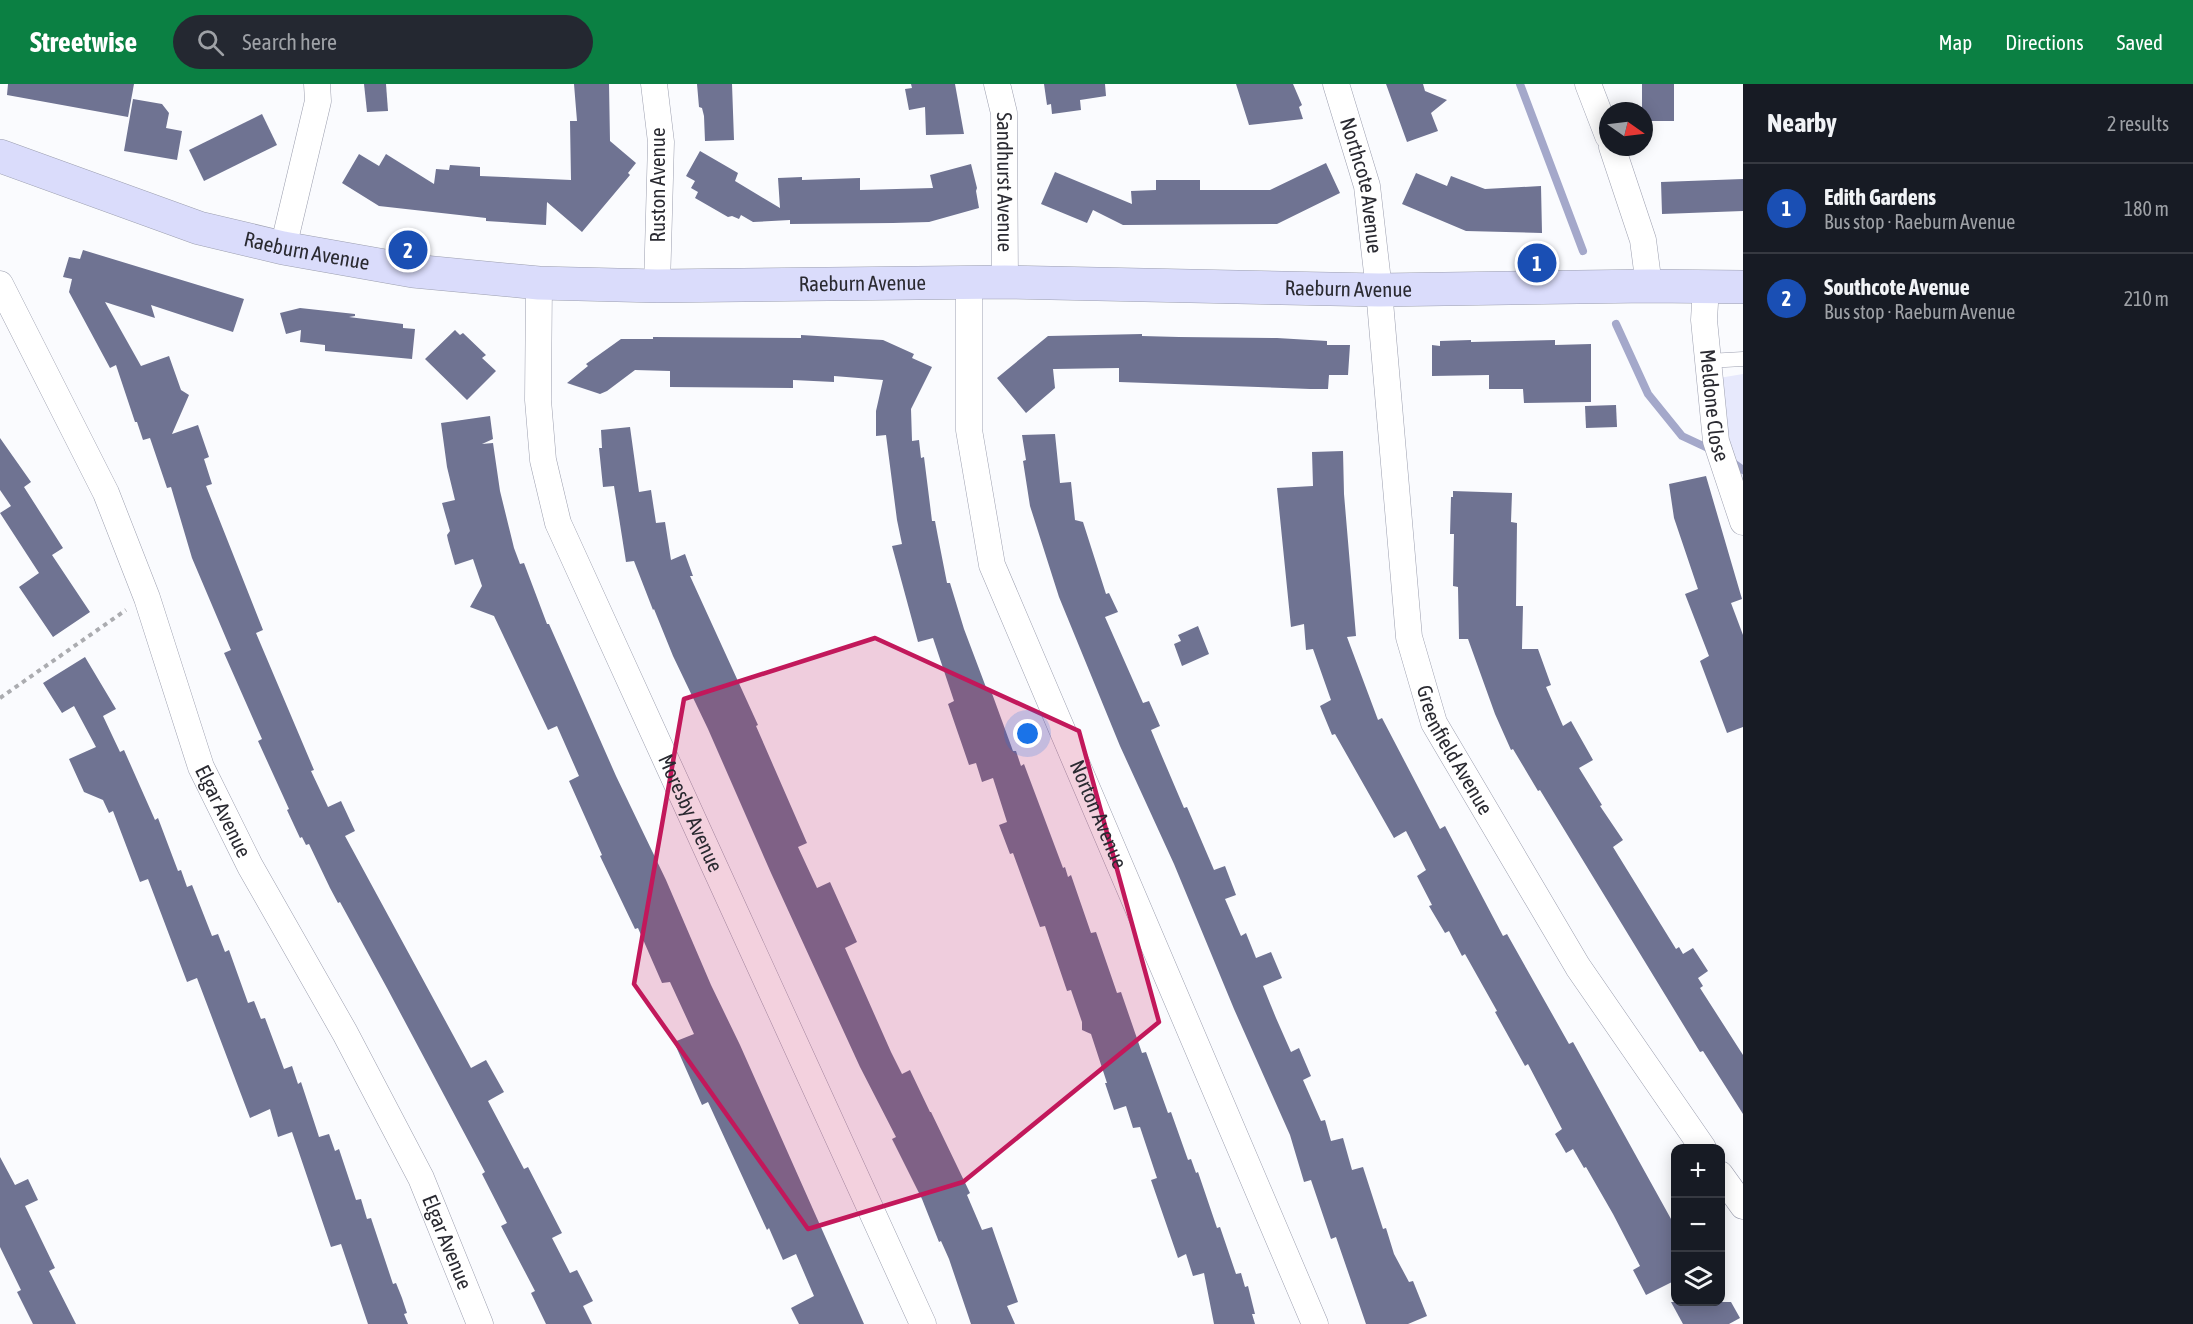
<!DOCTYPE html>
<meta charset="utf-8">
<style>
body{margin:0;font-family:"Asap Condensed",sans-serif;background:#242831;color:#f1f3f6}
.controls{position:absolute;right:18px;bottom:18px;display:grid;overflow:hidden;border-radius:12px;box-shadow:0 3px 15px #0003}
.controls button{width:54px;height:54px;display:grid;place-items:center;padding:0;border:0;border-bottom:2px solid #363941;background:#171b24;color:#f1f3f6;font:30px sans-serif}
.compass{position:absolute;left:1599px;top:18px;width:54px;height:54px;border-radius:50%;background:#171b24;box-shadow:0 3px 15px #0003;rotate:104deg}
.you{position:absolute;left:1028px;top:650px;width:21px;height:21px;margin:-15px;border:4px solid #fff;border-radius:50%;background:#1a73e8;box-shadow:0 0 0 9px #1a73e833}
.badge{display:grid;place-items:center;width:39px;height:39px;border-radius:50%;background:#0b8043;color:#fff;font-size:20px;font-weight:700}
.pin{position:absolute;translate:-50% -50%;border:3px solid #fff;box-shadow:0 2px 6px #0006}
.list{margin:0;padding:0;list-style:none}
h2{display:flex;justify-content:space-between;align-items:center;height:78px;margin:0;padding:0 24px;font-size:26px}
h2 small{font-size:20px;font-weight:400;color:#9ea1a6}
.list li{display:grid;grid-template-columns:39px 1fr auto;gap:18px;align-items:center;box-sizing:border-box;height:90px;padding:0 24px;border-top:2px solid #363941}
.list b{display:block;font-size:22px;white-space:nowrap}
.list p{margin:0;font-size:20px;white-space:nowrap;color:#9ea1a6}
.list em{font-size:20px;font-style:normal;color:#9ea1a6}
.icon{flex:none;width:33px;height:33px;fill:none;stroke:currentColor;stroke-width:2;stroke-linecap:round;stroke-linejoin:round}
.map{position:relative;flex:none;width:1743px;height:1240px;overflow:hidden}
header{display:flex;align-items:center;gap:36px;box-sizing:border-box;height:84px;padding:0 30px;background:#0b8043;color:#fff}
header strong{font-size:28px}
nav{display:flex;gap:33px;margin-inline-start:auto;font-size:21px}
.search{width:420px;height:54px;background:#242831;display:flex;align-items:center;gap:15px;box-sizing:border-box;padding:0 21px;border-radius:33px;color:#9ea1a6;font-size:22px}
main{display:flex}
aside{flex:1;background:#171b24}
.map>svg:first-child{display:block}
</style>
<header>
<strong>Streetwise</strong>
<div class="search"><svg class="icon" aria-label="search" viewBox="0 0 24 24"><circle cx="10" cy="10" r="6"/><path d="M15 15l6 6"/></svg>Search here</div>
<nav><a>Map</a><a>Directions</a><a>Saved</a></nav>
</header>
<main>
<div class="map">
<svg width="1743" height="1240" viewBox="0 0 1743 1240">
<rect width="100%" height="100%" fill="#fafbfe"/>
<!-- green -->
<polygon fill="#e7e9fc" points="1743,290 1743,403 1732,398 1713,295"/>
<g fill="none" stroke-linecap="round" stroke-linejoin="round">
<!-- stream -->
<g stroke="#a4a8ca" stroke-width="8">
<polyline points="1520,0 1583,167"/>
<polyline points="1616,240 1648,310 1682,352 1714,367"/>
<polyline points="1732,378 1743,386"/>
</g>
</g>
<!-- building -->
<g fill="#6f7392">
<polygon points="8,0 134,0 128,33 7,11"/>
<polygon points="364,0 386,0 388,27 367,28"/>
<polygon points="574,0 609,0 610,57 636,79 628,89 630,91 582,148 547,118 546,141 486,137 486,134 379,122 342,99 359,70 379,82 386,70 434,100 436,85 449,86 450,81 480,83 480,92 571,96 570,37 577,37"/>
<polygon points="697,0 732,0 734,56 705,57 704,32 702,24 699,23"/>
<polygon points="911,0 955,0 964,50 926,51 925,23 909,26 905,5 912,4"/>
<polygon points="1044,0 1105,0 1106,12 1080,16 1081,26 1052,30 1051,20 1047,21"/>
<polygon points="1236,0 1293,0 1302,21 1299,23 1303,35 1249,41"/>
<polygon points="1386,0 1423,0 1425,7 1447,16 1431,29 1438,47 1407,58"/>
<polygon points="1642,0 1674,0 1674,37 1644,37 1644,27 1642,27"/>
<polygon points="133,15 162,20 169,29 166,44 182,47 177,76 124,67"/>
<polygon points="262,30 277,61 204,97 189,66"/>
<polygon points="700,67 738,89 735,97 780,124 778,94 802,93 802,96 860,94 860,106 933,104 930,91 971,80 977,104 976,107 979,124 929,138 893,139 790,140 790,136 753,138 741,131 739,135 732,132 728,133 695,114 698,108 691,104 695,97 686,92"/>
<polygon points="1326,79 1340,109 1277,140 1123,141 1093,126 1087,139 1041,120 1055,88 1132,120 1131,107 1156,106 1156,96 1200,96 1200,106 1270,106"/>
<polygon points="1416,89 1447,102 1451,92 1485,105 1541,102 1542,149 1466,147 1402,120"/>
<polygon points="1743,95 1743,127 1662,130 1661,98"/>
<polygon points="83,166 244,215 233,248 151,221 155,234 105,218 141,282 169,272 181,306 189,311 172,350 198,341 209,373 204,375 212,400 206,402 263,546 256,549 314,686 311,687 328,723 341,717 355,747 345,752 471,984 486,976 504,1008 488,1017 524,1085 528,1083 562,1149 552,1154 570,1189 577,1186 593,1217 583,1222 592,1240 546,1240 531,1209 535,1207 501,1142 507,1139 482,1090 485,1088 387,904 340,818 338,819 330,804 309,760 306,761 302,753 300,754 287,726 289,725 258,657 262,655 224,569 231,566 192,474 171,403 167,404 150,354 143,356 137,338 135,338 116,281 110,284 69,208 72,195 63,193 69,173 80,175"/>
<polygon points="300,224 355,230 355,232 349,233 403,240 403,244 415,245 412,275 325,267 325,261 300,258 301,246 286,250 280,229"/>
<polygon points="455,246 460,251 463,249 486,271 482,274 496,287 467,316 425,275"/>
<polygon points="1142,250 1142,252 1179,253 1277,254 1327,257 1327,261 1350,261 1348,291 1329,291 1328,305 1310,305 1119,298 1119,284 1053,285 1055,304 1026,329 997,294 1048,252"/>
<polygon points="801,251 883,256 914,270 912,274 932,283 911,325 912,357 919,356 921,374 924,373 932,437 935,437 938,453 947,499 950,499 964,545 987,606 990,604 1013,667 1016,667 1021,682 1024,680 1063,784 1065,783 1068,793 1071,791 1091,849 1096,848 1117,909 1121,908 1142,969 1146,968 1168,1029 1171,1028 1188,1076 1191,1075 1196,1089 1198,1088 1217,1144 1220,1143 1236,1190 1241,1189 1245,1203 1248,1202 1255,1230 1252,1230 1255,1240 1214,1240 1204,1189 1193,1192 1186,1170 1178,1174 1151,1096 1157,1094 1140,1043 1133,1044 1126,1022 1114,1026 1105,999 1107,999 1091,950 1082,946 1082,938 1071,906 1067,907 1045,842 1040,843 1013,769 1010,770 999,741 1007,738 993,694 982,698 976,679 969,681 948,620 954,617 933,554 918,558 892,462 902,460 897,436 886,351 876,352 876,327 883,296 834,292 834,298 793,296 793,304 670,303 670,287 635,286 607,307 600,310 567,299 588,282 586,280 621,255 653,255 653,253 801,254"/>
<polygon points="1471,256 1471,258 1555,256 1555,261 1591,260 1591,318 1524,319 1523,305 1489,305 1489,291 1432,292 1432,261 1440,262 1440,257"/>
<polygon points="1616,321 1617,343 1586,344 1585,322"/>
<polygon points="490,332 493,355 482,360 493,359 500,407 514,464 520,480 524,479 547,540 549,540 616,692 666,796 711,901 740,961 864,1240 799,1240 791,1224 814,1212 796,1170 783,1176 769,1144 767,1146 708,1018 702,1021 674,958 694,950 670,898 662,899 638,844 635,845 600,772 602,771 569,697 579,692 557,642 548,646 494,532 470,523 482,502 473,475 455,481 448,456 447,451 450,447 442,419 455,416 447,383 441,339"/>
<polygon points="630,343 639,408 651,406 656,439 665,438 671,476 685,470 693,492 690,492 758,641 756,642 807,759 798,763 817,804 830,798 857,858 845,864 891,968 902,990 910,986 930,1028 931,1028 970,1109 967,1111 982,1146 992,1143 1018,1218 1007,1222 1015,1240 971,1240 949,1175 941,1157 939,1158 922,1115 892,1055 896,1053 860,983 771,789 708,645 673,572 654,525 653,526 634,477 626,478 614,402 603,403 599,364 602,364 601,346"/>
<polygon points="1055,350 1060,399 1071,398 1075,436 1083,438 1106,510 1109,509 1118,528 1105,533 1143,619 1149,617 1160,642 1151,646 1161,670 1184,724 1187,723 1214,786 1225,782 1236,811 1225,815 1241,852 1246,849 1256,874 1271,868 1282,894 1263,902 1276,934 1291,968 1299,964 1311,992 1303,996 1321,1037 1325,1036 1331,1057 1343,1054 1352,1086 1363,1083 1383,1145 1386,1144 1394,1170 1409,1198 1413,1197 1427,1232 1408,1240 1366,1240 1336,1153 1331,1155 1311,1096 1304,1098 1290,1051 1234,925 1174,780 1120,662 1059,513 1030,422 1023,377 1026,376 1022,351"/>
<polygon points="0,354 31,398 24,403 63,464 52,471 90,528 53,553 19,503 39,489 0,429 11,422 0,406"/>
<polygon points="1343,367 1344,410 1356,552 1347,553 1378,636 1382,634 1440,745 1445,742 1503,852 1507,850 1569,960 1573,958 1676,1144 1676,1196 1646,1211 1633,1186 1640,1182 1613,1130 1586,1083 1584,1084 1573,1065 1566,1069 1555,1050 1562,1045 1528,980 1525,982 1495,928 1497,927 1465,870 1462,872 1449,847 1445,849 1429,822 1432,821 1417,792 1426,786 1406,747 1394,754 1335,650 1332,651 1320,622 1331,616 1313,565 1306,566 1304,540 1291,543 1277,404 1313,402 1312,368"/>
<polygon points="1706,392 1742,515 1731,519 1743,551 1743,643 1727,649 1700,577 1709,572 1685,510 1698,505 1674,434 1669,400"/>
<polygon points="1453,407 1512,409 1511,438 1517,439 1516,522 1523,522 1522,565 1538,565 1551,601 1546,603 1563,642 1571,637 1593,676 1579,684 1602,721 1600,722 1623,756 1613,763 1676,865 1679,863 1683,870 1693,864 1708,887 1698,894 1703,902 1700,904 1743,971 1743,1030 1703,967 1700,968 1540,706 1538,707 1513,665 1511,666 1495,630 1468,555 1459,555 1458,503 1453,502 1454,450 1450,450 1451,413 1453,413"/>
<polygon points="1198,542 1209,570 1182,582 1174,560 1181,557 1178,551"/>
<polygon points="85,573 116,625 103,632 120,668 124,666 155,736 158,734 178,787 181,786 187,803 192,801 212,852 218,850 225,868 229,866 248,919 254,917 261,935 265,934 284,985 292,982 298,1000 301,998 319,1053 329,1050 335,1067 339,1065 356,1116 361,1115 367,1135 371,1134 393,1200 396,1199 402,1214 407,1229 404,1230 408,1240 368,1240 341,1160 331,1163 292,1048 278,1053 270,1025 250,1034 197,894 187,898 148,795 140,798 113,727 109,729 103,716 84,708 69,675 96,663 74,622 62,629 43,599"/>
<polygon points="0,1073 15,1101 28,1095 38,1116 25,1122 55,1184 49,1187 76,1240 33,1240 17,1208 21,1206 0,1163"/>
<polygon points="1671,1218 1731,1218 1740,1234 1729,1240 1683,1240"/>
</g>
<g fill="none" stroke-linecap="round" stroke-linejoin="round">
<defs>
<polyline id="lane" points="1708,277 1743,275"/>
<g id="street">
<polyline points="654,0 661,58 657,202"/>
<path id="s1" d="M 997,0 L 1004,29 L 1005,198"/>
<path id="s2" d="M 1336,0 L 1367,102 L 1379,206 L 1409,553 L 1434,639 L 1578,883 L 1703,1064"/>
<polyline points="1588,0 1608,52"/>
<polyline points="1612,63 1643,156 1649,202"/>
<polyline points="283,164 318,17 317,0"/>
<path id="s3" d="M 539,199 L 538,316 L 543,376 L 558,439 L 923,1240"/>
<path id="s4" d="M 969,199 L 969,346 L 992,481 L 1315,1240"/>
<path id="s5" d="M 0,200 L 106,409 L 147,514 L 201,683 L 250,782 L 345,949 L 421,1094 L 480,1240"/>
<path id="s6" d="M 1706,202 L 1704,236 L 1716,357 L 1743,438"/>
<polyline points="1720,1090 1743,1122"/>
</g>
<g id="secondary">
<path id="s7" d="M 0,72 L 199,144 L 283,164 L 413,187 L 539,199 L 657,202 L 1005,198 L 1379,206 L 1649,202 L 1743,203"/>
</g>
</defs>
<!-- lane casing -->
<use href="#lane" stroke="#9c9faf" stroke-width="15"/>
<!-- street casing -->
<use href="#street" stroke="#9c9faf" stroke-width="27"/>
<!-- secondary casing -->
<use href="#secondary" stroke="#9c9faf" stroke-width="34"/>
<!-- path -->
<polyline stroke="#abacb0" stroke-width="4" stroke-dasharray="4.5 4.5" stroke-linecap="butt" points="0,614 126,526"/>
<!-- lane -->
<use href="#lane" stroke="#fff" stroke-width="14"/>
<!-- street -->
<use href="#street" stroke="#fff" stroke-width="26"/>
<!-- secondary -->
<use href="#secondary" stroke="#dadcfb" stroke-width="33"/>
</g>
<!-- marked area -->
<path fill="#c2185b" fill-opacity="0.2" stroke="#c2185b" stroke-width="4.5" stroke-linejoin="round" d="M 875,554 L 1079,647 L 1159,938 L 963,1098 L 808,1145 L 634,900 L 684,615 Z"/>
<g text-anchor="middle" stroke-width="5" stroke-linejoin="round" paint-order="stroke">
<!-- street labels -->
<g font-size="21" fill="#2a2a31" stroke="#fff">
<text dy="7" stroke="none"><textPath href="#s1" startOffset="99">Sandhurst Avenue</textPath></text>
<text transform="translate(658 101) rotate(-90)" y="7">Ruston Avenue</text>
<text dy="7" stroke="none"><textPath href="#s2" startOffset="105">Northcote Avenue</textPath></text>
<text dy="7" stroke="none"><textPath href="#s7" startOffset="322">Raeburn Avenue</textPath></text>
<text dy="7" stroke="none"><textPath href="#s7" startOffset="880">Raeburn Avenue</textPath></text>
<text dy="7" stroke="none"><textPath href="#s7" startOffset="1366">Raeburn Avenue</textPath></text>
<text dy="7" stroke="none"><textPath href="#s6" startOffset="120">Meldone Close</textPath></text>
<text dy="7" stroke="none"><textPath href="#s2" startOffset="682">Greenfield Avenue</textPath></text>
<text dy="7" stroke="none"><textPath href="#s5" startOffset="574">Elgar Avenue</textPath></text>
<text dy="7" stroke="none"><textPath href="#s3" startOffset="561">Moresby Avenue</textPath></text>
<text dy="7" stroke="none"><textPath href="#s4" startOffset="555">Norton Avenue</textPath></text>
<text dy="7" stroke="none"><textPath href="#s5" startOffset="1060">Elgar Avenue</textPath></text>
</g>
</g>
</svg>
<div class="controls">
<button>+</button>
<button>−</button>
<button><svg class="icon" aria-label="layers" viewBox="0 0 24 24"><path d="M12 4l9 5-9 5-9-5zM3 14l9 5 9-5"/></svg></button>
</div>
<svg class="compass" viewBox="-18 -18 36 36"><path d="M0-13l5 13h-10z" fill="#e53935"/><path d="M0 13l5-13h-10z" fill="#9ea1a6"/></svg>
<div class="you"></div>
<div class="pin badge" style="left:1537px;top:179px;background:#1a4fb4">1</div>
<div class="pin badge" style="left:408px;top:166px;background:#1a4fb4">2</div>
</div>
<aside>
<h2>Nearby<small>2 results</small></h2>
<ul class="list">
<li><span class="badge" style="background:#1a4fb4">1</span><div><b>Edith Gardens</b><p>Bus stop · Raeburn Avenue</p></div><em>180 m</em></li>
<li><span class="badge" style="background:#1a4fb4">2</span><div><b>Southcote Avenue</b><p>Bus stop · Raeburn Avenue</p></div><em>210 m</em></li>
</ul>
</aside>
</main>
